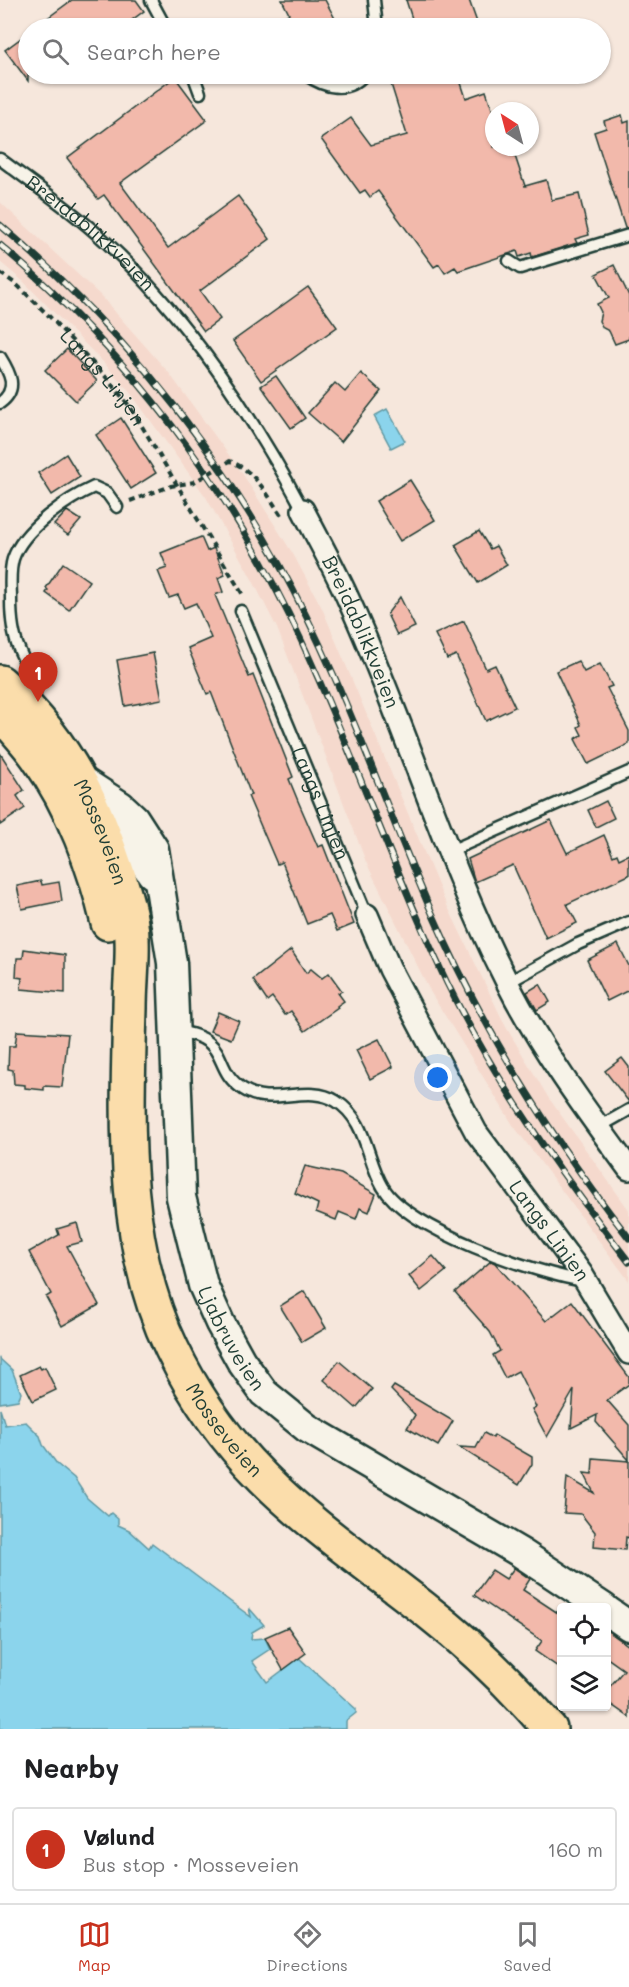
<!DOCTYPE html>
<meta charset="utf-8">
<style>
body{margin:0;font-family:Mali,sans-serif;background:#f2f2f2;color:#202124}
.controls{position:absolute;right:18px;bottom:18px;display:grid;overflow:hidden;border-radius:6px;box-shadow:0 2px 4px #0004}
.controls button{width:54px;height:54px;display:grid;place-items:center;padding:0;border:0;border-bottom:2px solid #e0e0e0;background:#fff;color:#202124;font:30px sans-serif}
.compass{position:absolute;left:485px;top:102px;width:54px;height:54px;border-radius:50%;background:#fff;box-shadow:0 2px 4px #0004;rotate:324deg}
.you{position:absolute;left:438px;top:1078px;width:21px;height:21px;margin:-15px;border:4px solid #fff;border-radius:50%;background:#1a73e8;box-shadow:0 0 0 9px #1a73e833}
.badge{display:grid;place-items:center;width:39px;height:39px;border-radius:50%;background:#c8321e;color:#fff;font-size:20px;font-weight:700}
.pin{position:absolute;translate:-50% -50px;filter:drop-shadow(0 2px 3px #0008)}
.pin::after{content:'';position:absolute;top:32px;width:21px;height:18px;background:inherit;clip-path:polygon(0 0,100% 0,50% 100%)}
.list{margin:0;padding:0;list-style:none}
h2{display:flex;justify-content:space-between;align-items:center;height:78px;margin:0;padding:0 24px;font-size:26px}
h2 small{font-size:20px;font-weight:400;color:#757577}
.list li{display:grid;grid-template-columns:39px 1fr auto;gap:18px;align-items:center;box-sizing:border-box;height:84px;margin:0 12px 12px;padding:0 12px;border:2px solid #e0e0e0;border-radius:6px}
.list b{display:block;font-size:22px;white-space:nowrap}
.list p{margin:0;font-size:20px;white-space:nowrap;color:#757577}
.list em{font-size:20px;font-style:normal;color:#757577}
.icon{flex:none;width:33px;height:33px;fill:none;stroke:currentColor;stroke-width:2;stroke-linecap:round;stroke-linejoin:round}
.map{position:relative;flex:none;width:629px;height:1729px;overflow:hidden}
.search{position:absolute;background:#fff;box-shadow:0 2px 4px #0004;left:18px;right:18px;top:18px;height:66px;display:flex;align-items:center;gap:15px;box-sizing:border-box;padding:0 21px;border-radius:33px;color:#757577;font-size:22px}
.sheet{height:174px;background:#fff}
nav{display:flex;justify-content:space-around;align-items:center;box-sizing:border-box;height:84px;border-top:2px solid #e0e0e0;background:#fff;font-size:16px;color:#757577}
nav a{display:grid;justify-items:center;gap:3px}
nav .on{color:#c8321e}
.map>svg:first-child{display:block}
</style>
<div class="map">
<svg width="629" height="1729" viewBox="0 0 629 1729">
<rect width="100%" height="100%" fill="#f6e7dc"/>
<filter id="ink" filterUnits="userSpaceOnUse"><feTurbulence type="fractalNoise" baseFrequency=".0167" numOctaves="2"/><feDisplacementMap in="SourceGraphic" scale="12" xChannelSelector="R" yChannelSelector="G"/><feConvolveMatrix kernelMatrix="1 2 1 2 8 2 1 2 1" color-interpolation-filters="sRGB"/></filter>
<g filter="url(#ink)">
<!-- built -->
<polygon fill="#f5d9cd" points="0,202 101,296 169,373 242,473 293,554 322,608 443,897 506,1027 548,1097 629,1210 629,1281 513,1125 431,993 366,862 277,628 252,579 206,497 132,395 105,364 24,282 0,262"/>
<!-- water -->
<g fill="#8bd4ec" stroke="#6098a2" stroke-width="1.5">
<polygon points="387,409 405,441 391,448 374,416"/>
<polygon points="0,1359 12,1370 21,1393 18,1400 0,1403"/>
<polygon points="0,1409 5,1425 26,1422 40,1436 43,1445 57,1464 74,1478 87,1498 108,1516 111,1513 118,1519 118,1525 129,1530 149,1548 152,1543 251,1617 249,1608 264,1625 252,1632 251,1639 265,1638 270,1649 252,1661 267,1682 299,1658 356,1709 356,1713 346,1721 346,1729 0,1729"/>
</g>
<!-- building -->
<g fill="#f2b9ab" stroke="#1f3d34" stroke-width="1.5">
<polygon points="72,0 136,0 144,11 121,28 34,28"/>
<polygon points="282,0 325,0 340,28 261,28 289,14"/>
<polygon points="406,0 469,0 479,28 415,28"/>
<polygon points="28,33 28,81 5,50"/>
<polygon points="412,74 458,74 466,98 486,91 494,115 494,147 512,147 525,186 546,180 552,200 579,194 589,235 575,239 577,243 532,257 531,253 519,257 517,251 458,271 455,267 445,273 439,264 434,267 378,191 370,197 365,190 360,193 321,139 351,118 371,145 407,135 390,81"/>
<polygon points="175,77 207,120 120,183 168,248 238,196 270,239 200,291 220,319 204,331 104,195 98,199 67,158"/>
<polygon points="622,115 624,123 629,121 629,228 625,228 594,132 606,128 604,121"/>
<polygon points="614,265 629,296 629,339 615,344 609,331 603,328 599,321 601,312 597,304 609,298 596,274"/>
<polygon points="308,287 337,327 261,381 233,341"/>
<polygon points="67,349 97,381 76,401 45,370"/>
<polygon points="361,373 381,391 341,442 308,413 335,383 345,392"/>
<polygon points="276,376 305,418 291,428 261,386"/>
<polygon points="121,418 156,473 131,489 96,435"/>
<polygon points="66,454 80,477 52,495 38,473"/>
<polygon points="410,480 435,520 400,541 376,501"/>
<polygon points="67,511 81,520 68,535 54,525"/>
<polygon points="479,531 490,549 496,546 507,565 478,583 455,545"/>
<polygon points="201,537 207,551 214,548 225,575 218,578 223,592 215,595 249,677 253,675 293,777 289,779 298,801 318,847 323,845 354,924 337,931 330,915 307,924 282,862 277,864 248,796 251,795 211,692 207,694 188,648 211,638 196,603 184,608 178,595 169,598 158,571 167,568 161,553"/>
<polygon points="63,563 89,581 69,610 46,593 48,590 46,588"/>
<polygon points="400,597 415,627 397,635 387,614"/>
<polygon points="464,621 486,669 495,665 515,707 486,721 456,655 447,659 435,634"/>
<polygon points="153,653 162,699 125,706 117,660"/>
<polygon points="578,661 584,672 600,664 612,686 607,688 629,731 629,744 588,764 575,739 582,735 578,727 581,725 556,671"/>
<polygon points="0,753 24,790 17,796 25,808 0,825"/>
<polygon points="606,801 614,818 596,827 588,810"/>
<polygon points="551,820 567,853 604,835 613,856 617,854 619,859 629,854 629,875 567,904 577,923 546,938 513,865 475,882 468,859"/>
<polygon points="41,881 42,885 59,882 62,901 22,909 17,886"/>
<polygon points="618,944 629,966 629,990 607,1001 587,960"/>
<polygon points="24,949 65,955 65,993 21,989 22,978 16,977 17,958 23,958"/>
<polygon points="291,950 306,973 311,969 322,978 329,973 342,991 338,993 344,1001 337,1006 338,1008 305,1031 291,1011 285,1015 272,997 267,1001 253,980"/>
<polygon points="540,984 550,1002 537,1010 527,992"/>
<polygon points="218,1012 239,1021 231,1039 210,1031"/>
<polygon points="17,1031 68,1034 62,1087 44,1086 44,1090 25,1088 25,1085 14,1084 13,1070 8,1069 9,1046 15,1046"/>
<polygon points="379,1039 393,1067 370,1079 356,1050"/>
<polygon points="622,1058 629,1067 629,1102 605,1071"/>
<polygon points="305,1166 341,1174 376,1194 369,1212 360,1208 356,1219 339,1212 336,1220 316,1212 318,1204 295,1193"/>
<polygon points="77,1223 82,1242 67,1246 99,1305 62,1326 46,1297 51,1294 29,1252 59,1235 57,1229"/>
<polygon points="433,1256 446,1271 421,1291 409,1276"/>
<polygon points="491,1261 495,1263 546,1321 572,1301 629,1377 629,1384 607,1400 629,1425 629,1460 596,1422 597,1415 571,1428 574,1390 547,1437 532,1409 536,1407 518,1371 505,1378 493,1355 500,1351 490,1332 455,1292"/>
<polygon points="304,1291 326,1328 302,1342 280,1306"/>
<polygon points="339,1361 372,1389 356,1408 324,1380"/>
<polygon points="39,1366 41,1369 45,1367 56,1390 33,1401 20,1375"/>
<polygon points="394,1386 453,1421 438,1446 407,1428 415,1415 391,1390"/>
<polygon points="484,1433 493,1438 494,1435 532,1457 532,1464 519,1485 459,1447 476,1448"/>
<polygon points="593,1458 629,1461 629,1538 626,1537 625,1550 594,1547 595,1532 581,1514 564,1513 567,1477 594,1493 584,1473 592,1474"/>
<polygon points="514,1568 530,1579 523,1590 561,1615 561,1669 535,1651 542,1641 474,1595 492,1570 506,1579"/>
<polygon points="288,1627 306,1653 283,1670 265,1637"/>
<polygon points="606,1630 629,1646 629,1717 606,1701 606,1691 624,1670 606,1657"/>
</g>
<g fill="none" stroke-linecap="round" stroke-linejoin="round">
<defs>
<g id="lane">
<polyline points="151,0 166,28"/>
<polyline points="374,0 377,28"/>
<polyline points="193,74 200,93"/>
<path d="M 305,74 C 325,88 347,94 365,74"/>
<path id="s2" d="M 0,159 C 36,186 74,212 107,243 C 186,316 253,416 303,510"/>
<polyline points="509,261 520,268 629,235"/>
<path d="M 0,357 C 10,373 19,389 0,403"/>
<path id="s3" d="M 241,611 L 367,915"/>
<path d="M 33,705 C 40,683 27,669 19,649 C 12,633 11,617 11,600 C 11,586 9,572 13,559 C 23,529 67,499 94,487 L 107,493 L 117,507"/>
<polyline points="448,852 629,772"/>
<polyline points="507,983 578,944 629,922"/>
<path d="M 175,1031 C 233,1038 210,1068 243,1089 C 271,1108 307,1083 336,1101 C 367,1120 366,1159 383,1187 C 407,1229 536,1274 585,1281"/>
<polyline points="599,1127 629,1110"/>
</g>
<g id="street">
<path id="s4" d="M 303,510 C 319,541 336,571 350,603 C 407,728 445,860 507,982 C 540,1048 585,1109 629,1169"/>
<path id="s5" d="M 367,915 L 390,969 L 476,1132 L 581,1273 L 629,1353"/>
</g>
<g id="secondary">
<path id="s6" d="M 81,780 L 121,806 L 134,818 L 154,849 L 172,963 L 181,1197 L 203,1285 L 220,1323 L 241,1361 L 264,1393 L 307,1428 L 521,1553 L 604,1608"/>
<path d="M 87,822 C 119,829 134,848 152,874"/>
<polyline points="606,1610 629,1626"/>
</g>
<g id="highway">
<path id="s7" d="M 0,682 C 59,732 91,793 115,866 C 123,889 132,914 132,939 C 133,962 130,985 130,1008 C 127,1121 121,1245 172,1349 C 233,1476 321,1528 427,1611 C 472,1646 513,1686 550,1729"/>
<path d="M 0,712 C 12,727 27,742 38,758 C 72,805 95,867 108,923"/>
</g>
</defs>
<!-- lane casing -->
<use href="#lane" stroke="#1f3d34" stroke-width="15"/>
<!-- street casing -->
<use href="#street" stroke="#1f3d34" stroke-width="26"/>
<!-- secondary casing -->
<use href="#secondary" stroke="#1f3d34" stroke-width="33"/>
<!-- highway casing -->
<use href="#highway" stroke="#1f3d34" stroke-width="38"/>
<!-- path -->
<g stroke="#1f3d34" stroke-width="4" stroke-dasharray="6 4.5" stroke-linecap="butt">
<path id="s1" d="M 0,273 L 16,284 L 49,316 L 105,376 L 131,408 L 243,595"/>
<path d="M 130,501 L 171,486 L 194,482 L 230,461 C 255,471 267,494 281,515"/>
</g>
<!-- lane -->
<use href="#lane" stroke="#f7f3e8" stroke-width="10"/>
<!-- street -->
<use href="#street" stroke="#f7f3e8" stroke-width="21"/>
<!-- secondary -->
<use href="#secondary" stroke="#f7f3e8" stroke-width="28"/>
<!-- highway -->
<use href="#highway" stroke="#fbddab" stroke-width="33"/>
<defs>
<g id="rail">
<path d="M 0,225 C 114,321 206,433 279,564 C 341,675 381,797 432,913 C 483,1030 551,1138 629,1238"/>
<path d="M 0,245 C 129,353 232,490 302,642 C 354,755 394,872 447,983 C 496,1083 561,1174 629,1262"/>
</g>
</defs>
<!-- rail casing -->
<use href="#rail" stroke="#1f3d34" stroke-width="7"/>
<!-- rail -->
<use href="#rail" stroke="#f7f3e8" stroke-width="4.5" stroke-dasharray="14" stroke-linecap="butt"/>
</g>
</g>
<g text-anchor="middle" stroke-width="4.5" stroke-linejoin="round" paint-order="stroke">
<!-- street labels -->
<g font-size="20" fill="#1f3d34" stroke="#f7f3e8">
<text dy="7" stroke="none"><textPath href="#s2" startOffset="117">Breidablikkveien</textPath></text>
<text dy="7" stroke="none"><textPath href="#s1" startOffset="147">Langs Linjen</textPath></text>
<text dy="7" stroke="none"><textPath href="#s4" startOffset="135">Breidablikkveien</textPath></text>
<text dy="7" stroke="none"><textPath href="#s3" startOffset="208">Langs Linjen</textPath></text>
<text dy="7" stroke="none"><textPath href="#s7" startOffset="183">Mosseveien</textPath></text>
<text dy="7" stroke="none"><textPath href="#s5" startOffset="366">Langs Linjen</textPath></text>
<text dy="7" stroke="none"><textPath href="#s6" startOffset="603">Ljabruveien</textPath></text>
<text dy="7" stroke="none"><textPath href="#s7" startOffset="808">Mosseveien</textPath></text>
</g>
</g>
</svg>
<div class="controls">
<button><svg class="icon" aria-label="locate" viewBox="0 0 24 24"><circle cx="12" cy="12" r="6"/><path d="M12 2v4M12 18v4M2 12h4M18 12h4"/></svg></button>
<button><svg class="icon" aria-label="layers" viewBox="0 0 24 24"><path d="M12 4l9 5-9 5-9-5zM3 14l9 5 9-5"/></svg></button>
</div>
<svg class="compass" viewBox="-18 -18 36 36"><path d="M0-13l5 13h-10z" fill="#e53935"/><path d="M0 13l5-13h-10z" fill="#757577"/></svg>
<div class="you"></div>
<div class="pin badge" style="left:38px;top:702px">1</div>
<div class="search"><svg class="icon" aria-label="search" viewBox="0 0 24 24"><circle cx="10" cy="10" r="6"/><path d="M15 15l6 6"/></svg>Search here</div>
</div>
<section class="sheet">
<h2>Nearby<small></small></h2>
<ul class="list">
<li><span class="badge">1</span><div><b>Vølund</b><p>Bus stop · Mosseveien</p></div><em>160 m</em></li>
</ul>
</section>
<nav>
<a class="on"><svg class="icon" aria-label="map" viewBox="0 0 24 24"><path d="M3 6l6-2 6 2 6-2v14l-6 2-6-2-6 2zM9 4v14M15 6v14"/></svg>Map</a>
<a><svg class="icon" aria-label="directions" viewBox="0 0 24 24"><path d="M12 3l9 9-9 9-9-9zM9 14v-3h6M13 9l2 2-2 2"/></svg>Directions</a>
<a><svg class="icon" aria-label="saved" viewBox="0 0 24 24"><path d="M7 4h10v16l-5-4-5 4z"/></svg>Saved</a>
</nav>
